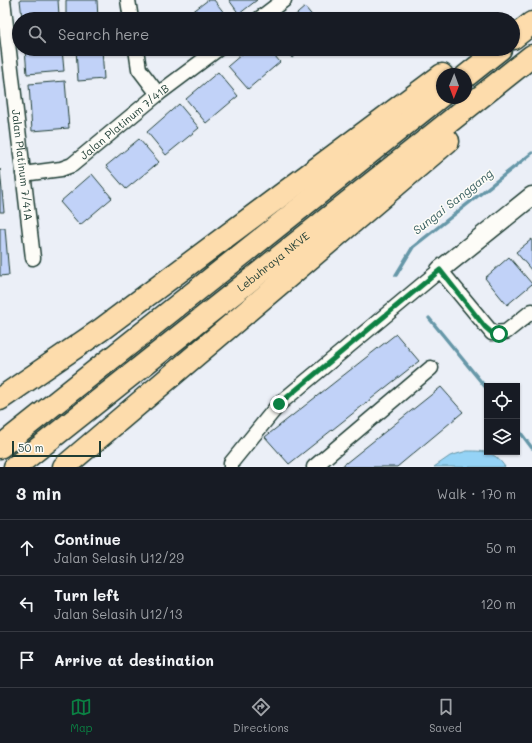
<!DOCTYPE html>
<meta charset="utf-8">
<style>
body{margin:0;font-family:Mali,sans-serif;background:#20242c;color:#f1f3f6}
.controls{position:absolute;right:12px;bottom:12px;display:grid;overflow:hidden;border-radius:0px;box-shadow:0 1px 3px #0004}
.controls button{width:36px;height:36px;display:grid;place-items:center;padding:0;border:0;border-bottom:1px solid #363941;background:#171b24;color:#f1f3f6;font:20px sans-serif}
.compass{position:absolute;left:436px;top:68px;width:36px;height:36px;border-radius:50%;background:#171b24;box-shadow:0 1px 3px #0004;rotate:181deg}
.scale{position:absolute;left:12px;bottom:10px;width:89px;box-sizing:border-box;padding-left:4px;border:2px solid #1f3d34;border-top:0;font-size:11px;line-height:14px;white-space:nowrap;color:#1f3d34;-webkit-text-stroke:3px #fdfcf7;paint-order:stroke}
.stop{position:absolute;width:12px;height:12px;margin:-9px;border:3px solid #0b8043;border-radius:50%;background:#fff}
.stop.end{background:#0b8043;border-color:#fff;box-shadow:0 1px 4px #0008}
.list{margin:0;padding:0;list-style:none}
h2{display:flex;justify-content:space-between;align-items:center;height:52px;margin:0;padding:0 16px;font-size:17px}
h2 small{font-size:13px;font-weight:400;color:#9ea1a6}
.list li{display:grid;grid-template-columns:26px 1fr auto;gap:12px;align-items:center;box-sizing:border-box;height:56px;padding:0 16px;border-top:1px solid #363941}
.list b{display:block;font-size:15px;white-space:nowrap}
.list p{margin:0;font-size:13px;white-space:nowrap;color:#9ea1a6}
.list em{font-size:13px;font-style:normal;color:#9ea1a6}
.icon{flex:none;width:22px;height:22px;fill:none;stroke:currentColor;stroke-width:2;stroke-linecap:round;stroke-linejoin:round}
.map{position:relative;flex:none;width:532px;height:467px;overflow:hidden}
.search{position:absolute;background:#171b24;box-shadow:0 1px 3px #0004;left:12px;right:12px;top:12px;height:44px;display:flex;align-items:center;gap:10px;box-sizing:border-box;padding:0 14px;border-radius:22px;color:#9ea1a6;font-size:15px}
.sheet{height:220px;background:#171b24}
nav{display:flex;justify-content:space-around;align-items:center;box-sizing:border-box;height:56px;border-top:1px solid #363941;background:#171b24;font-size:11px;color:#9ea1a6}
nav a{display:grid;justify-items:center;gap:2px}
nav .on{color:#0b8043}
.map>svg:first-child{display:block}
</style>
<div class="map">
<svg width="532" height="467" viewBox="0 0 532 467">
<rect width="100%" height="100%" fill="#ebeff7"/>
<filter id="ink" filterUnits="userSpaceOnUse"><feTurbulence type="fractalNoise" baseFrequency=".025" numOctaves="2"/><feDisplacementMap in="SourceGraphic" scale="8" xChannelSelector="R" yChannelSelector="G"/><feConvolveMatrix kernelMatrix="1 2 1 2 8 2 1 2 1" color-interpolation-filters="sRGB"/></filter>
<g filter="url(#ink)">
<!-- water -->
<path fill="#95d3f6" stroke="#6697a8" d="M 467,451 C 485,451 494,451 505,467 L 434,467 L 450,456 Z"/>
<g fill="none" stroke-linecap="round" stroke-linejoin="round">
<!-- stream -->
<g stroke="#6697a8" stroke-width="3.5">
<polyline points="396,275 413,247 532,153"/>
<polyline points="429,318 487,389"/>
<polyline points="517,428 532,448"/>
</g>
</g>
<!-- building -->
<g fill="#c1d2f8" stroke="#1f3d34">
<polygon points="20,0 58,0 59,15 22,18"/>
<polygon points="66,0 97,0 98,19 66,19"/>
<polygon points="208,0 214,0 229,19 183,19"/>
<polygon points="229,0 257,0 239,14"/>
<polygon points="305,7 315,19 291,19"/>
<polygon points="25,49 62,49 64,71 27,74"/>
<polygon points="76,49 102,49 104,79 78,81"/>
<polygon points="248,49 269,49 280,62 248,89 228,66"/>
<polygon points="285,49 303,49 292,58"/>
<polygon points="218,72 238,96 206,123 186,99"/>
<polygon points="65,81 69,128 32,131 29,84"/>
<polygon points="179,104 199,128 166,155 147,132"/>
<polygon points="139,139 159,162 126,189 106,166"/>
<polygon points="0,169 4,212 0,212"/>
<polygon points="92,174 112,198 80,225 60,202"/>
<polygon points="0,228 5,228 9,275 0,276"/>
<polygon points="532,239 532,271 516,252"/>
<polygon points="509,257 532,284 507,305 485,278"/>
<polygon points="396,334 419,361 289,464 265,437"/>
<polygon points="441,387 463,412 397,467 341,467"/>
</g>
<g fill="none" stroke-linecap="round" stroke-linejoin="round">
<defs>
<g id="minor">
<path id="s1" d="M 3,0 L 33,258"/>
<polyline points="128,0 131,19"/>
<polyline points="259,19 284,0"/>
<polyline points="136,49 139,69 158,94"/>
<path id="s2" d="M 23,174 L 61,169 L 72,165 L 158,94 L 218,49"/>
<polyline points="231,467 231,463 279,404 440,270 492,333 506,332 532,311"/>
<polyline points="314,467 431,368"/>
</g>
<polyline id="tertiary" points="440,270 532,196"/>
<g id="motorway">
<polyline points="513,38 532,23"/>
<polyline points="466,76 500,49"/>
<polyline points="0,399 102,329 442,75"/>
<polyline points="0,447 442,95"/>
<path id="s3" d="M 15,467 L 532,56"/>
<polyline points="64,467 448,141"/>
</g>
</defs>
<!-- minor casing -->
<use href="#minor" stroke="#1f3d34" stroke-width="17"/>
<!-- tertiary casing -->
<use href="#tertiary" stroke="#1f3d34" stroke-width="21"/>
<!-- motorway casing -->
<use href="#motorway" stroke="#1f3d34" stroke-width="25"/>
<!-- minor -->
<use href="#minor" stroke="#fdfcf7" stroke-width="14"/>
<!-- tertiary -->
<use href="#tertiary" stroke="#fdfcf7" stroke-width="18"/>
<!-- motorway -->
<use href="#motorway" stroke="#fddcac" stroke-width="22"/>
</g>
</g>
<g fill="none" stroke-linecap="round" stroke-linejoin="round" filter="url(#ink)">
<!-- route -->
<polyline stroke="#0b8043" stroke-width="5" points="279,404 440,270 485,327 492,333 499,334"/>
</g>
<g text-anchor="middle" stroke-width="3" stroke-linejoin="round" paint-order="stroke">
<!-- street labels -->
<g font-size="11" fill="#1f3d34" stroke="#fdfcf7">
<text dy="4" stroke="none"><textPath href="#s2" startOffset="118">Jalan Platinum 7/41B</textPath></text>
<text dy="4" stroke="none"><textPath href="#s1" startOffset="166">Jalan Platinum 7/41A</textPath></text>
<text dy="4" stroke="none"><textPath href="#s3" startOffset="330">Lebuhraya NKVE</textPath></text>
</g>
<!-- water labels -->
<g font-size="12" font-style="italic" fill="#3c6264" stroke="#fdfcf7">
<text transform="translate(453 202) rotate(-38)" y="4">Sungai Sanggang</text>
</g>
</g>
</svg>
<div class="controls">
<button><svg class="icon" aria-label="locate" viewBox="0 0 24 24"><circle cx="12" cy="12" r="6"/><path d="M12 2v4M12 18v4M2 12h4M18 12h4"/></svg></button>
<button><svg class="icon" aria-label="layers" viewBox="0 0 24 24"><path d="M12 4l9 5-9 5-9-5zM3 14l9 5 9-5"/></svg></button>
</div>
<svg class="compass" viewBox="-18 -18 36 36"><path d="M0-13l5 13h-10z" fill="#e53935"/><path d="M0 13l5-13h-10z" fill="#9ea1a6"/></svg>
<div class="scale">50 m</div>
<div class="stop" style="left:499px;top:334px"></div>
<div class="stop end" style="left:279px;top:404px"></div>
<div class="search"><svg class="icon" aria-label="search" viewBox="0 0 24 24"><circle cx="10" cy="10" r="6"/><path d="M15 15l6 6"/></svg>Search here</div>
</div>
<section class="sheet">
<h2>3 min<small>Walk · 170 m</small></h2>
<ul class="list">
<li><svg class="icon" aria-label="ahead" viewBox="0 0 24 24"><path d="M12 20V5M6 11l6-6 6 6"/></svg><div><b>Continue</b><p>Jalan Selasih U12/29</p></div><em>50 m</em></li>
<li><svg class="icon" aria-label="left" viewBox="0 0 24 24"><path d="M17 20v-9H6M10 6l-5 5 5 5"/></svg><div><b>Turn left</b><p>Jalan Selasih U12/13</p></div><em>120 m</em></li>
<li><svg class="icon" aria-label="arrive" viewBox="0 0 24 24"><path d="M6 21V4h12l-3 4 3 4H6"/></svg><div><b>Arrive at destination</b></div></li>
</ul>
</section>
<nav>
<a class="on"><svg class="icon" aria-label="map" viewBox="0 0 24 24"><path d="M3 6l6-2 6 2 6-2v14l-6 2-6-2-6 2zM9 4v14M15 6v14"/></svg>Map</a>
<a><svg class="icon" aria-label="directions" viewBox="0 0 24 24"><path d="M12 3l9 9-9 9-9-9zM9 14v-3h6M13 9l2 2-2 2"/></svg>Directions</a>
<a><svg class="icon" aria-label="saved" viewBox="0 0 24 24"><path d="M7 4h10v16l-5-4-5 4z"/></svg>Saved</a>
</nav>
